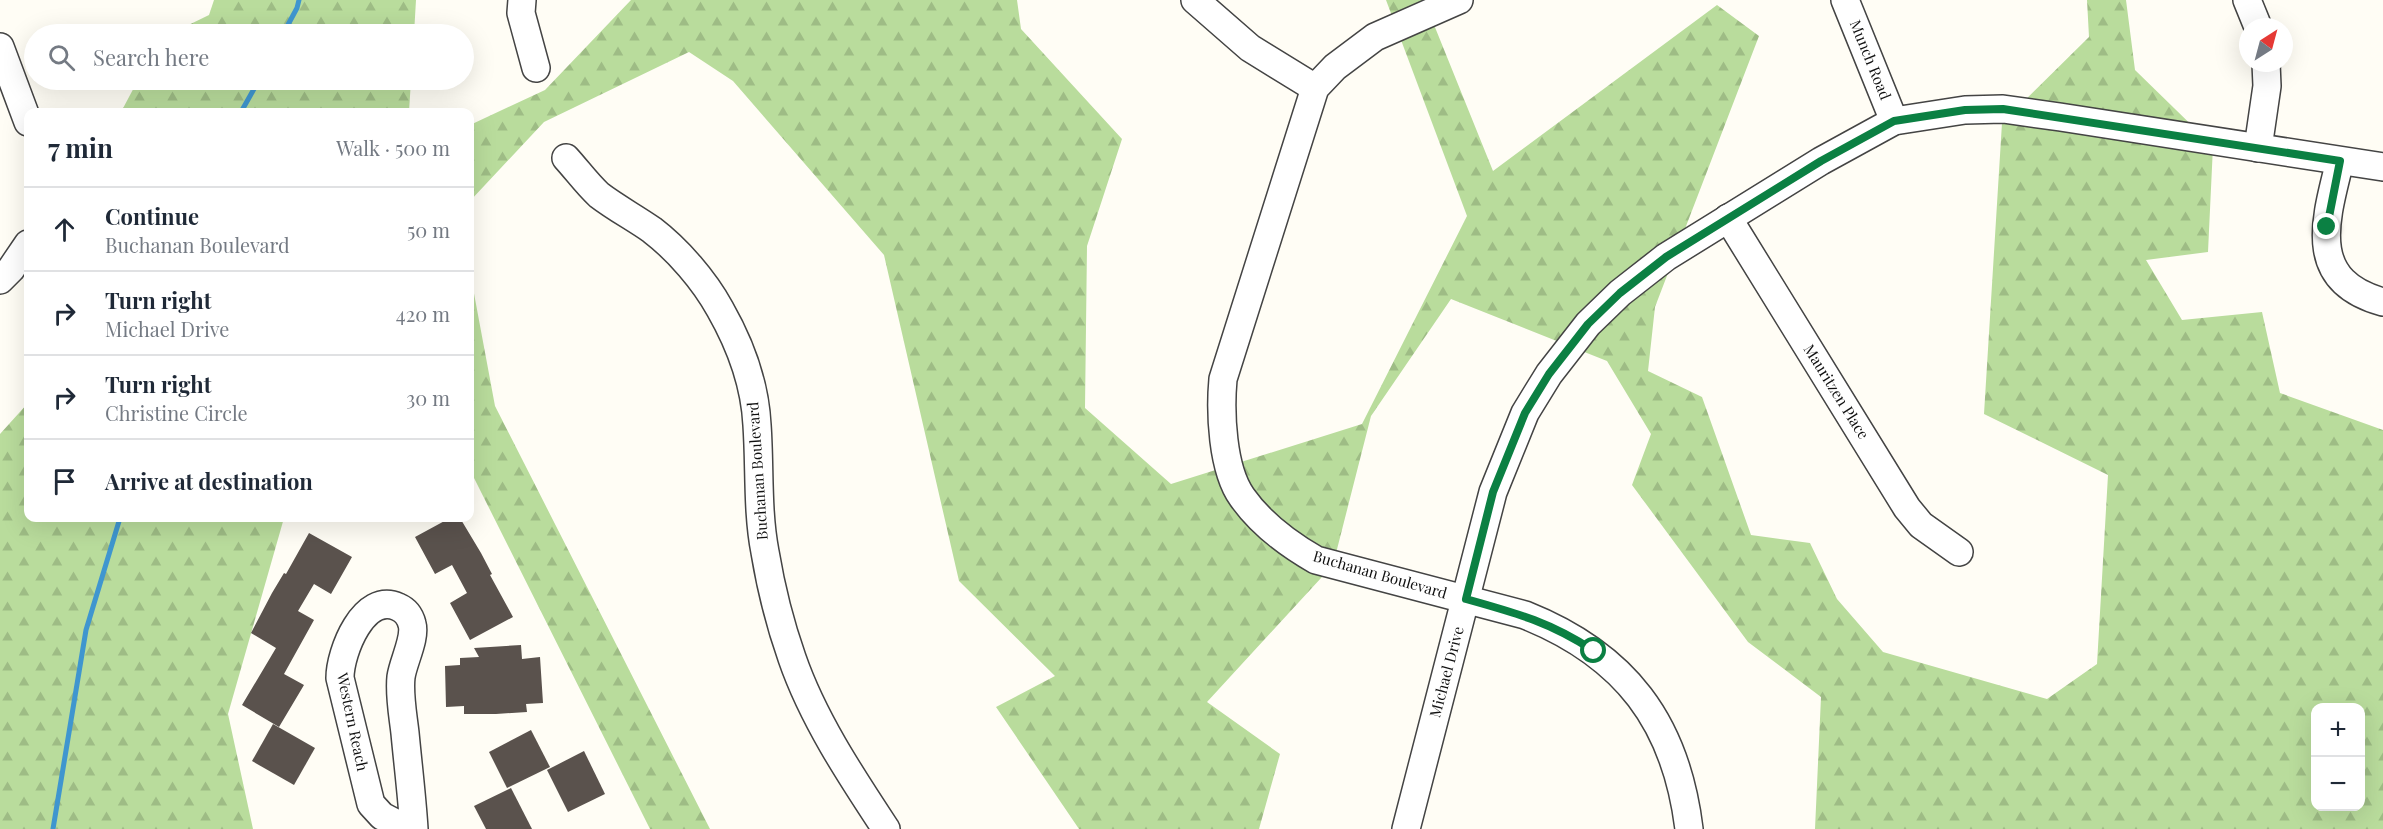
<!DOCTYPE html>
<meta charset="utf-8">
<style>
body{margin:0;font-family:"Playfair Display",serif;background:#f6f6f7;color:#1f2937}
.controls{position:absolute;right:18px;bottom:18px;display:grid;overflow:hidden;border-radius:12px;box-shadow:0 6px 24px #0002}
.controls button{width:54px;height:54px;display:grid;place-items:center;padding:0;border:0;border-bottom:2px solid #e0e1e3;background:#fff;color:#1f2937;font:30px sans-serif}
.compass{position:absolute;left:2239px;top:18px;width:54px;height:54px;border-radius:50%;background:#fff;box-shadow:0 6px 24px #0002;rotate:36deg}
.stop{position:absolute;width:18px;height:18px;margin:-14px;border:4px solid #0b8043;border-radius:50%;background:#fff}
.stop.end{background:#0b8043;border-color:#fff;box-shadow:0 2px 6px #0008}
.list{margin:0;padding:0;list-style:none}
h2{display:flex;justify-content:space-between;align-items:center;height:78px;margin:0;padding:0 24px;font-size:26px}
h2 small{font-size:20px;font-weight:400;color:#747a83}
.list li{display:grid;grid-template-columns:39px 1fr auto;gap:18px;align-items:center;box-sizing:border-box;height:84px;padding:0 24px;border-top:2px solid #e0e1e3}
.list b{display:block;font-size:22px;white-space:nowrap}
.list p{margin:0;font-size:20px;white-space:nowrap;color:#747a83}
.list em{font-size:20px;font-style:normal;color:#747a83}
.icon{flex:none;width:33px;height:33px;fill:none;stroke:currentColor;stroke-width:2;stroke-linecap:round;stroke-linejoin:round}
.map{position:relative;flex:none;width:2383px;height:829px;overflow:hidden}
.search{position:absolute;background:#fff;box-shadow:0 6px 24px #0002;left:24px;top:24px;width:450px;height:66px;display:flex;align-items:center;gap:15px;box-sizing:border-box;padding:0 21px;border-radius:33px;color:#747a83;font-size:22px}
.panel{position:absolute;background:#fff;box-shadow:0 6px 24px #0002;left:24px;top:108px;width:450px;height:414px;border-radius:12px}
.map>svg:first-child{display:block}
</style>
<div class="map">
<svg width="2383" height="829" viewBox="0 0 2383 829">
<defs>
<pattern id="forest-firs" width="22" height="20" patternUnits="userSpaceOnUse" patternTransform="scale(1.5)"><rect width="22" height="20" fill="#b9dc9c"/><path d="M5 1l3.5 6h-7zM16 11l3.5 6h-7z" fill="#9ebc85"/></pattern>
</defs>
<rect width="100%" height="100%" fill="#fffdf5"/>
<!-- forest -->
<g fill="url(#forest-firs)" fill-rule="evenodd">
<polygon points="214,0 416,0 414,34 170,34 209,15"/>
<path d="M 631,0 L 1017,0 L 1021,29 L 1122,139 L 1087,246 L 1085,408 L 1171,484 L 1362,424 L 1467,216 L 1386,0 L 1424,0 L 1493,171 L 1717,5 L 1759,36 L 1655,307 L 1648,371 L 1702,397 L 1751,535 L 1810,543 L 1837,599 L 1883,652 L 2047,699 L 2097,664 L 2108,475 L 1984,414 L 2002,123 L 2089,37 L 2087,0 L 2126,0 L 2135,70 L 2213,146 L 2208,252 L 2146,260 L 2182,320 L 2262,312 L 2280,393 L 2383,430 L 2383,829 L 1815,829 L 1821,697 L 1748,642 L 1632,485 L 1651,434 L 1607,361 L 1451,299 L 1371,416 L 1333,565 L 1207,702 L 1280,754 L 1259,829 L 1079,829 L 996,707 L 1055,676 L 959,581 L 884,255 L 733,81 L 689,52 L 544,122 L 470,201 L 470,125 L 545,90 ZM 2316,708 L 2360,708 L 2360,806 L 2316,806 Z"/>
<polygon points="138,80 411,80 409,112 121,112"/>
<polygon points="470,272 495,406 710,829 650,829 470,470"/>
<polygon points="28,403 28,518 284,518 228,714 253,829 0,829 0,434"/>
</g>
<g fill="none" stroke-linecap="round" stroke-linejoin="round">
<!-- stream -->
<g stroke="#3f96cf" stroke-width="5">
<polyline points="283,34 297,8 299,0"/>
<polyline points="241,112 259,80"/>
<polyline points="53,829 86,630 120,518"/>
</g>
</g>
<!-- building -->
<g fill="#5a524d">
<polygon points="450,518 460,518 481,553 492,574 490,575 513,617 470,640 450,603 467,593 452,565 435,574 415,537"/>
<polygon points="309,533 352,557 331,594 314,584 298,611 314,620 284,674 304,685 279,727 242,705 276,648 251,633 272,593 284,573 286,574"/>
<polygon points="521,645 522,659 540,657 543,703 526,704 527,712 496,714 464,714 464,706 446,707 445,666 460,665 460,658 479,657 474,648"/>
<polygon points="273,724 315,748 294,785 252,761"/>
<polygon points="531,730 550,767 507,788 489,752"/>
<polygon points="584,751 605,794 568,812 547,770"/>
<polygon points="511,788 532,829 486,829 474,806"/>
</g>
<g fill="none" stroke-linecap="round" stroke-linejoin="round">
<defs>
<g id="minor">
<polyline points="522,0 521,13 536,68"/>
<polyline points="1195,0 1250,48 1315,88"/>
<path d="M 1459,0 L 1375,37 L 1335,67 L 1315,88 L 1223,379 C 1220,412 1222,469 1242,497 C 1261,524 1288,544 1316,560 L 1525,615 C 1625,655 1676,722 1689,829"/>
<polyline points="1845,0 1894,121"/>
<polyline points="2247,0 2258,27"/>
<polyline points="0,47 28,122"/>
<polyline points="2258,148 2267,86 2266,63"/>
<path d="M 566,158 C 577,170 587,184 599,195 C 616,208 635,218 652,230 C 678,250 704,280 720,309 C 740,344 755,385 757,425 C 760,467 757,511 765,552 C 771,588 780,624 792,658 C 813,719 851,776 886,829"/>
<path d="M 2340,161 C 2325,221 2306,281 2383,302"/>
<polyline points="1728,218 1907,508 1921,525 1959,552"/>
<polyline points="0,280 11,269 28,244"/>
<path d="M 407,829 L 382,816 L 371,804 L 340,678 C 340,652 364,591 398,607 C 405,610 410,616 412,624 C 416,638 403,662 401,677 C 399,695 403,715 405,733 C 408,765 412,797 414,829"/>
<polyline points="1406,829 1493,492 1525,413 1549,374 1588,324 1620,293 1666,257 1821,161 1894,121 1965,110 2003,109 2060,117 2383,167"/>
</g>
</defs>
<!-- minor casing -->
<use href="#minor" stroke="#444" stroke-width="30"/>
<!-- minor -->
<use href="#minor" stroke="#fff" stroke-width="27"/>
</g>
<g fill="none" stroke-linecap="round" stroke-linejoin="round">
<!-- route -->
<path stroke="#0b8043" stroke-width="8" d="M 1594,651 C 1550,622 1516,613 1466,599 L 1493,492 L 1525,413 L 1549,374 L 1588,324 L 1620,293 L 1666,257 L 1821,161 L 1894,121 L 1965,110 L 2003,109 L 2340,161 L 2327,227"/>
</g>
<g text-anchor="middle" stroke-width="6" stroke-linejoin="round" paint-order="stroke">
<!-- street labels -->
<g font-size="15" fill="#111" stroke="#fff">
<text transform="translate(1870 60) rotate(68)" y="5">Munch Road</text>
<text transform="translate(1836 392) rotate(58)" y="5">Mauritzen Place</text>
<text transform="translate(758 471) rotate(-94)" y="5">Buchanan Boulevard</text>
<text transform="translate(1380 575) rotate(16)" y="5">Buchanan Boulevard</text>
<text transform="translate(1447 672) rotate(-75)" y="5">Michael Drive</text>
<text transform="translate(352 722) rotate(78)" y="5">Western Reach</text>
</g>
</g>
</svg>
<div class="controls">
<button>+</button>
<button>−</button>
</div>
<svg class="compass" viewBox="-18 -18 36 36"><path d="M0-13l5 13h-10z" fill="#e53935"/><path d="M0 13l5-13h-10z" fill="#747a83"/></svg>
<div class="stop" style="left:1594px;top:651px"></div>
<div class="stop end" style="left:2327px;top:227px"></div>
<div class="search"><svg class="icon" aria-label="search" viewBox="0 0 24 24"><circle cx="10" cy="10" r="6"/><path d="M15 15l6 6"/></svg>Search here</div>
<section class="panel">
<h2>7 min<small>Walk · 500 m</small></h2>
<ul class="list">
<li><svg class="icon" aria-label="ahead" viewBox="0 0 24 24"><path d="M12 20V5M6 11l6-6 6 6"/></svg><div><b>Continue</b><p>Buchanan Boulevard</p></div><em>50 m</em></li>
<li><svg class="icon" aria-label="right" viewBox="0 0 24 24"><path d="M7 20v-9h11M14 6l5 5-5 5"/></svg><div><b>Turn right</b><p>Michael Drive</p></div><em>420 m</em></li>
<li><svg class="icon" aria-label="right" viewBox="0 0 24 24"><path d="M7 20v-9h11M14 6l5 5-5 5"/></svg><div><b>Turn right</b><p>Christine Circle</p></div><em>30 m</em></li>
<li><svg class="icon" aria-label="arrive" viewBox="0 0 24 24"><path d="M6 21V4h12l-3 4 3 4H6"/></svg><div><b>Arrive at destination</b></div></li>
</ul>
</section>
</div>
